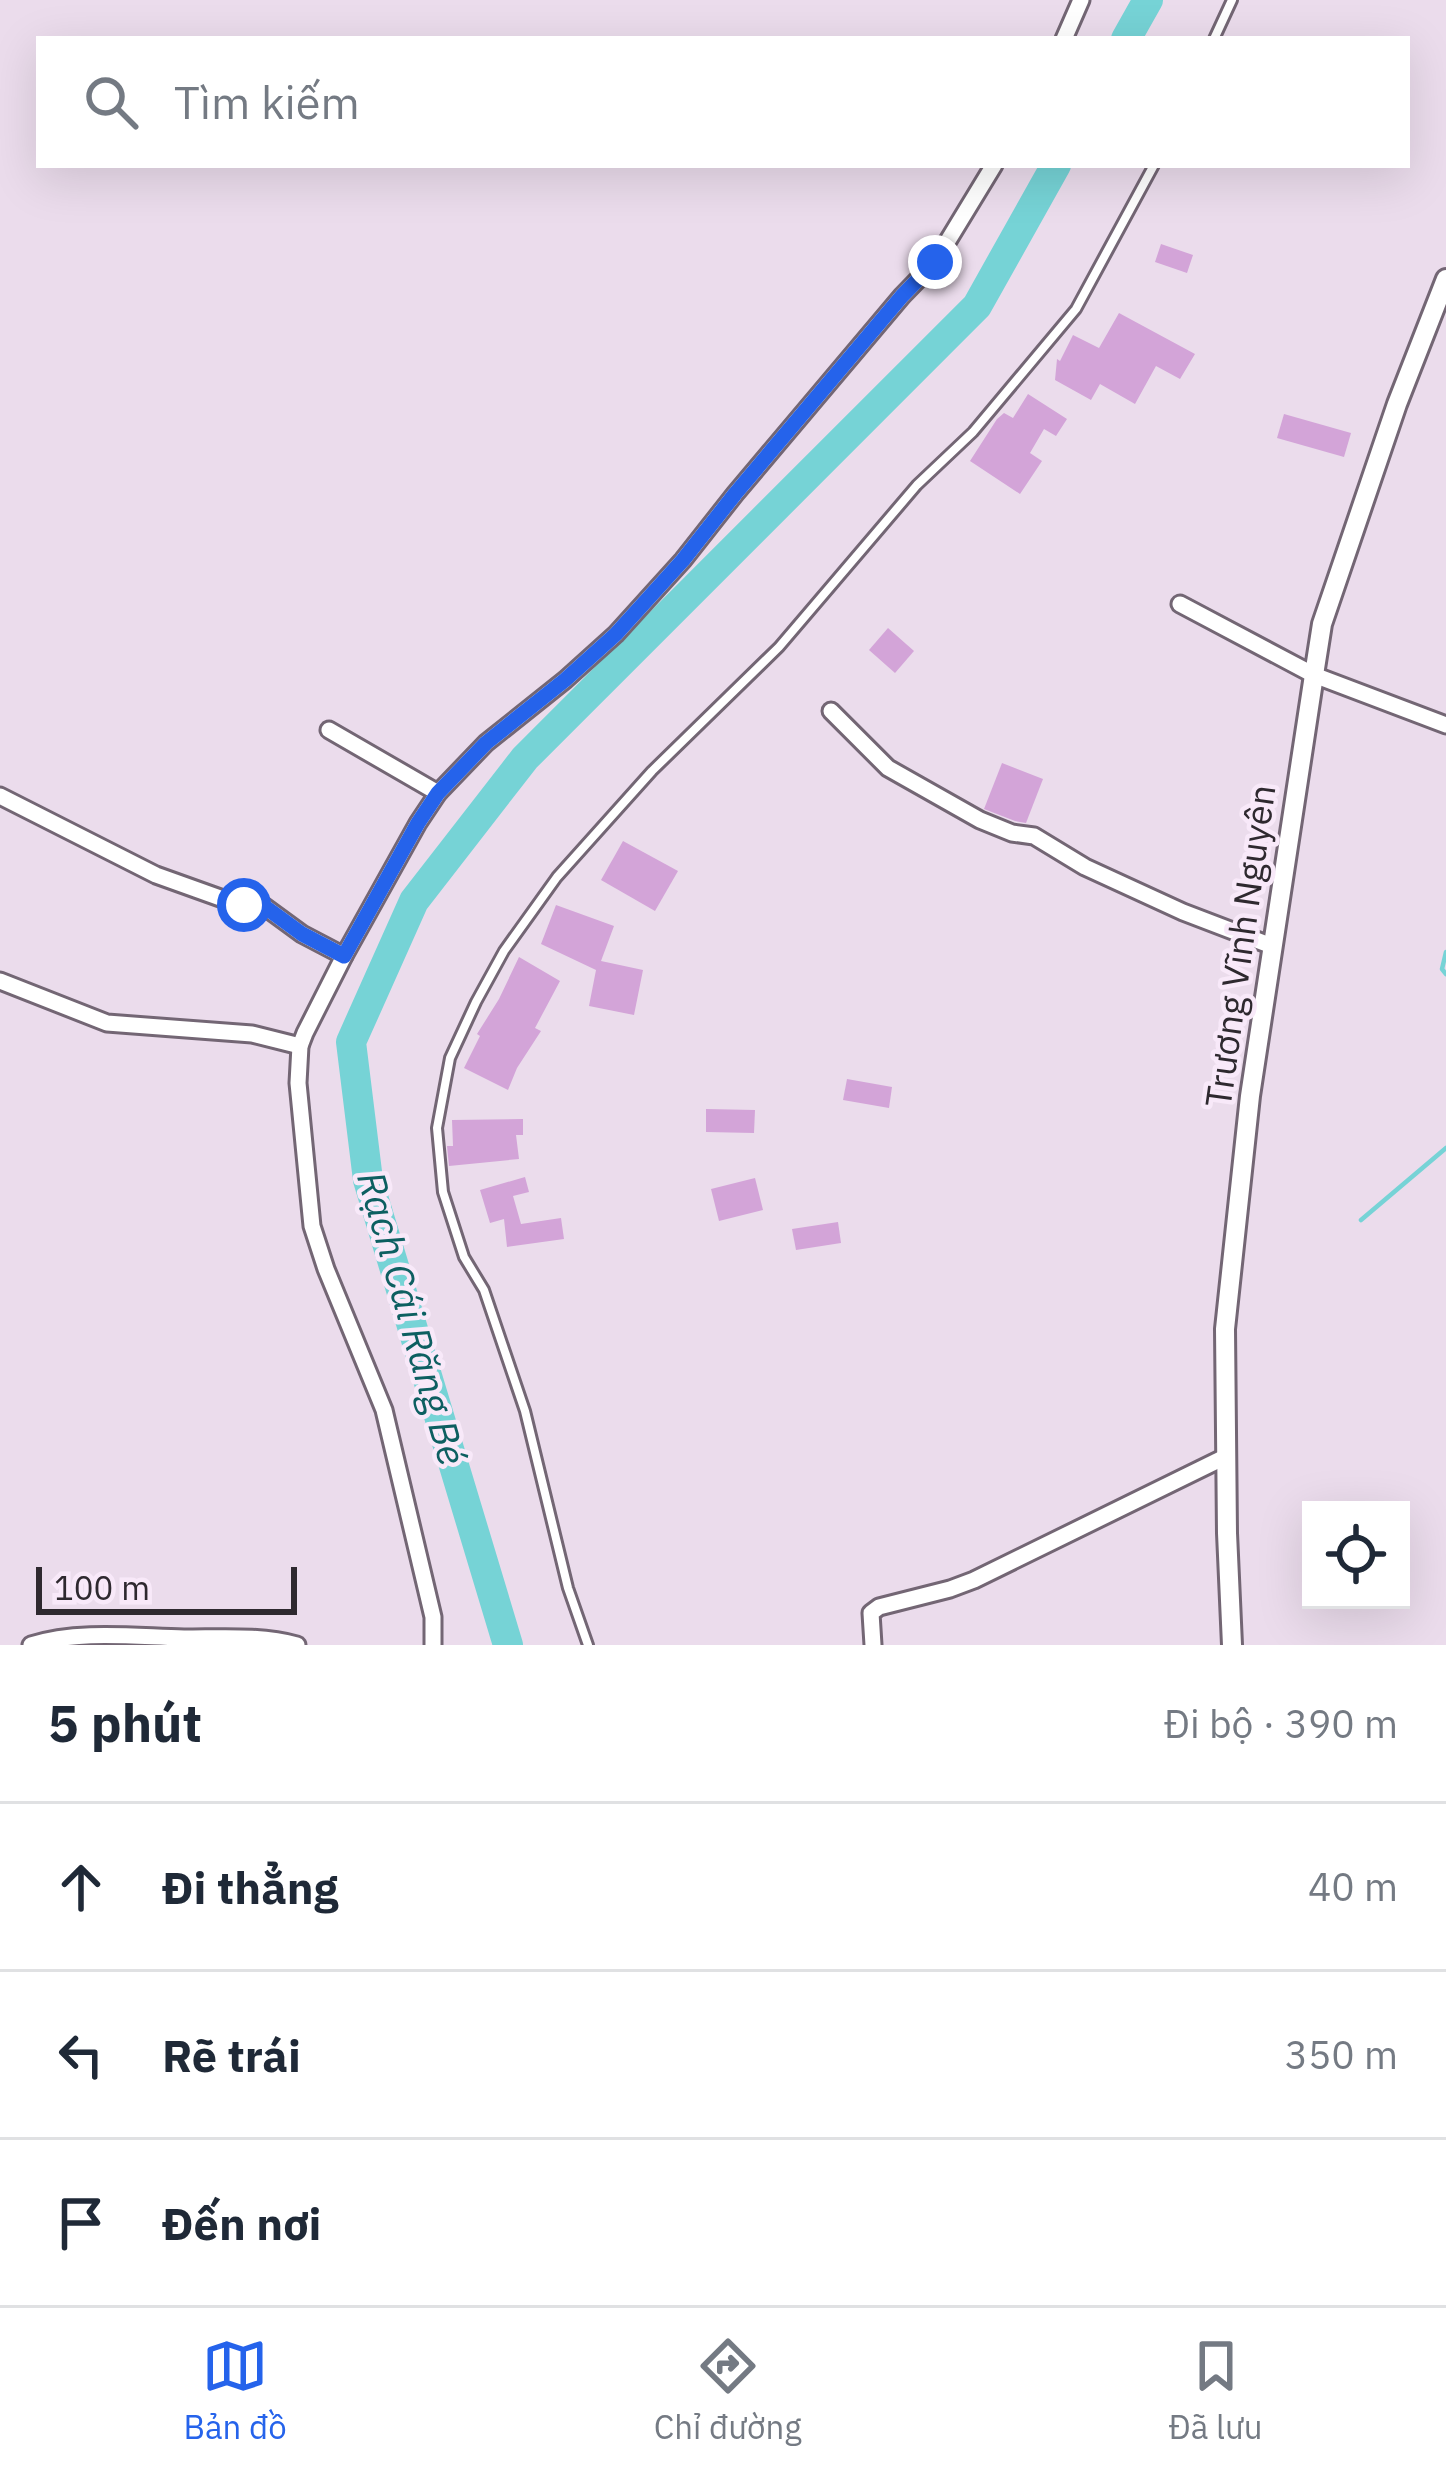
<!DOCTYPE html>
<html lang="vi">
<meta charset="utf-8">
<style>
body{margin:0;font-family:"IBM Plex Sans",sans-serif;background:#f6f6f7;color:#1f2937}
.controls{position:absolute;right:36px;bottom:36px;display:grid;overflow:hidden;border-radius:0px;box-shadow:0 12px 48px #0002}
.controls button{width:108px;height:108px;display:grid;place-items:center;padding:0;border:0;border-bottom:3px solid #e0e1e3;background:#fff;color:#1f2937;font:60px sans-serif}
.scale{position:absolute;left:36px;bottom:30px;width:261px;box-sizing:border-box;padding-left:12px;border:6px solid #2e292f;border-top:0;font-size:33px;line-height:42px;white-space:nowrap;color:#2e292f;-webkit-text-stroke:9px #f8e9f9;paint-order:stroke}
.stop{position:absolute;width:36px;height:36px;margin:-27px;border:9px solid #2563eb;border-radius:50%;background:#fff}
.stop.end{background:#2563eb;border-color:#fff;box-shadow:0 3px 12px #0008}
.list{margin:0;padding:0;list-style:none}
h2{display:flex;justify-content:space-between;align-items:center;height:156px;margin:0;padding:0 48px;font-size:51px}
h2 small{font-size:39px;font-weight:400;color:#747a83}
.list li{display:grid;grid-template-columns:78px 1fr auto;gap:36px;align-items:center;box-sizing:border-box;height:168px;padding:0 48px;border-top:3px solid #e0e1e3}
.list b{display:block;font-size:45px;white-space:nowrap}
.list em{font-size:39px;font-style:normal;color:#747a83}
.icon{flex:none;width:66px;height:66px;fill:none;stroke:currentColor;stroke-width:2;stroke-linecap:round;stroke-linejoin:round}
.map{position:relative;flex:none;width:1446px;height:1645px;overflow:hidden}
.search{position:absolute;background:#fff;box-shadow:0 12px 48px #0002;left:36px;right:36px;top:36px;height:132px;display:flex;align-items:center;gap:30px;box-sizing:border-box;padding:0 42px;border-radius:0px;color:#747a83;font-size:45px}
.sheet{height:660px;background:#fff}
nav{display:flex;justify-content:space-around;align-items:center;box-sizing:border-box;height:168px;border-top:3px solid #e0e1e3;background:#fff;font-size:33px;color:#747a83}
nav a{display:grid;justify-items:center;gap:6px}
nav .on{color:#2563eb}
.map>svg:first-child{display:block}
</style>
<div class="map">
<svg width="1446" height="1645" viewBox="0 0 1446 1645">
<rect width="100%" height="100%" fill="#ebdcec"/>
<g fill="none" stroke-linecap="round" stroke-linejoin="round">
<!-- stream -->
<g stroke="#76d3d6" stroke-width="4.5">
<polyline points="1446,952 1442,969 1446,974"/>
<polyline points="1361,1220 1446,1148"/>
</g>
<!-- river -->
<g stroke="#76d3d6" stroke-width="30">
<polyline points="1126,39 1148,0"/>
<polyline points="508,1645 368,1180 351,1042 414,901 525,758 977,306 1056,165"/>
</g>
</g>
<!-- building -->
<g fill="#d3a4d8">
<polygon points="1161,244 1193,255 1187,273 1155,262"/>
<polygon points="1119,313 1195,354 1180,379 1156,366 1135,404 1100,384 1091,400 1055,380 1057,359 1060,361 1073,335 1099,348"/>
<polygon points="1028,394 1067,419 1056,436 1044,429 1030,453 1042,461 1020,494 970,461 997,419 1004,413 1013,418"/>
<polygon points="1284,414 1351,433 1344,457 1277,438"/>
<polygon points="888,628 914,651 895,673 869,650"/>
<polygon points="1002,763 1043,779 1026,823 1015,821 984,809"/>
<polygon points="623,841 678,871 655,911 601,880"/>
<polygon points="556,905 614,926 601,961 643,970 634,1015 589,1006 596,970 541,944"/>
<polygon points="519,957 560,981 535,1028 541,1031 517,1068 508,1090 464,1068 480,1036 477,1034 499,999"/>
<polygon points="847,1079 892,1087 889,1108 843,1100"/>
<polygon points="706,1109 755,1110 754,1133 706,1132"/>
<polygon points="523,1119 523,1135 516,1135 519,1159 449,1166 447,1146 453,1146 452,1120"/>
<polygon points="525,1177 529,1192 513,1196 521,1224 561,1218 564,1239 507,1247 504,1219 490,1223 480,1190"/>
<polygon points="755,1178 763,1210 719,1221 711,1189"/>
<polygon points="838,1222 841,1243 796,1250 792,1229"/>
</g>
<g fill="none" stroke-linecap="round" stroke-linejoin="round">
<defs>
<g id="service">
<polyline points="1214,39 1232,0"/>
<polyline points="588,1645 568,1588 525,1411 484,1290 464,1257 443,1192 437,1128 450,1058 476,1002 504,951 557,877 652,771 779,647 917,485 973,432 1076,309 1154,165"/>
</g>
<g id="minor">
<polyline points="1064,39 1081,0"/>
<polyline points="1180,604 1314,675 1446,725"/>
<polyline points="831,711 888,768 980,820 1012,833 1034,836 1085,867 1183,912 1272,946"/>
<polyline points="329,730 438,793"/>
<polyline points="0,796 156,875 237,904 261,904 302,934 344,956"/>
<polyline points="0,981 107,1023 252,1034 300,1046"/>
<path d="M 31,1645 C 78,1630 135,1637 184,1638 C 222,1638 261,1635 297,1645"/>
<polyline points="433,1645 433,1617 384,1410 326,1269 312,1226 298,1083 300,1046 305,1033 344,956 418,823 438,793 486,743 565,680 616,634 683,560 735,494 902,296 935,262 994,165"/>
<polyline points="873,1645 871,1613 879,1607 950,1589 974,1580 1227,1456"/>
</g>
<polyline id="tertiary" points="1232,1645 1227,1533 1225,1329 1250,1096 1314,675 1322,624 1397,404 1446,279"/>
</defs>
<!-- service casing -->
<use href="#service" stroke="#736674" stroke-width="14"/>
<!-- minor casing -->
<use href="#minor" stroke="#736674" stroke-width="21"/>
<!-- tertiary casing -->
<use href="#tertiary" stroke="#736674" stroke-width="24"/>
<!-- service -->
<use href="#service" stroke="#fff" stroke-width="8"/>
<!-- minor -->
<use href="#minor" stroke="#fff" stroke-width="15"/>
<!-- tertiary -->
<use href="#tertiary" stroke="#fff" stroke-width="18"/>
</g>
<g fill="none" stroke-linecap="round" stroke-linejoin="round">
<!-- route -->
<polyline stroke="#2563eb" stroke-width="15" points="244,905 261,904 302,934 344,956 418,823 438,793 486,743 565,680 616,634 683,560 735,494 902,296 935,262"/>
</g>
<g text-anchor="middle" stroke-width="9" stroke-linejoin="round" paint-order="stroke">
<!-- street labels -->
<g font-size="36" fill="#2e292f" stroke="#f8e9f9">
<text transform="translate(1240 946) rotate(-82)" y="13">Trương Vĩnh Nguyên</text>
</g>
<!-- water labels -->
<g font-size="39" font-style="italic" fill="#0d5f61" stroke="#f8e9f9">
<text transform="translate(412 1318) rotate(74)" y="14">Rạch Cái Răng Bé</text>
</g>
</g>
</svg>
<div class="controls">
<button><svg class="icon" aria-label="locate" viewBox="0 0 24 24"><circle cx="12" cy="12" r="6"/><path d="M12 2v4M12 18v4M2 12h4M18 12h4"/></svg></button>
</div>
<div class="scale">100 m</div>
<div class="stop" style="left:244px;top:905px"></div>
<div class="stop end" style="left:935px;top:262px"></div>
<div class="search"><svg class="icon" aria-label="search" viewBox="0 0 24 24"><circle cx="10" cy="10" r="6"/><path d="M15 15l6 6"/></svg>Tìm kiếm</div>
</div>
<section class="sheet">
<h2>5 phút<small>Đi bộ · 390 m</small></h2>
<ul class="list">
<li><svg class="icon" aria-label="ahead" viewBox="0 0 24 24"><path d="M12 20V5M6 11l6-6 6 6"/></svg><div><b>Đi thẳng</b></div><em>40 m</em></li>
<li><svg class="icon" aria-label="left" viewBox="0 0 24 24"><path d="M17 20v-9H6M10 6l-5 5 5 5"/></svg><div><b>Rẽ trái</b></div><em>350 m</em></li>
<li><svg class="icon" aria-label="arrive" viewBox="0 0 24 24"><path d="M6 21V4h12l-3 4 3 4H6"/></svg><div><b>Đến nơi</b></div></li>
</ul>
</section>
<nav>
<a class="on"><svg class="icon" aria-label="map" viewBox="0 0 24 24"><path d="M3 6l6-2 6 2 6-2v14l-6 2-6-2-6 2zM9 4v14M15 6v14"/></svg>Bản đồ</a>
<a><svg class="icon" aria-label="directions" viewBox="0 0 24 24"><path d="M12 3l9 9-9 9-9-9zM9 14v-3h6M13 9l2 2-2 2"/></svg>Chỉ đường</a>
<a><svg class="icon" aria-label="saved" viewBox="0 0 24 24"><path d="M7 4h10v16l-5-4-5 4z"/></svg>Đã lưu</a>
</nav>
